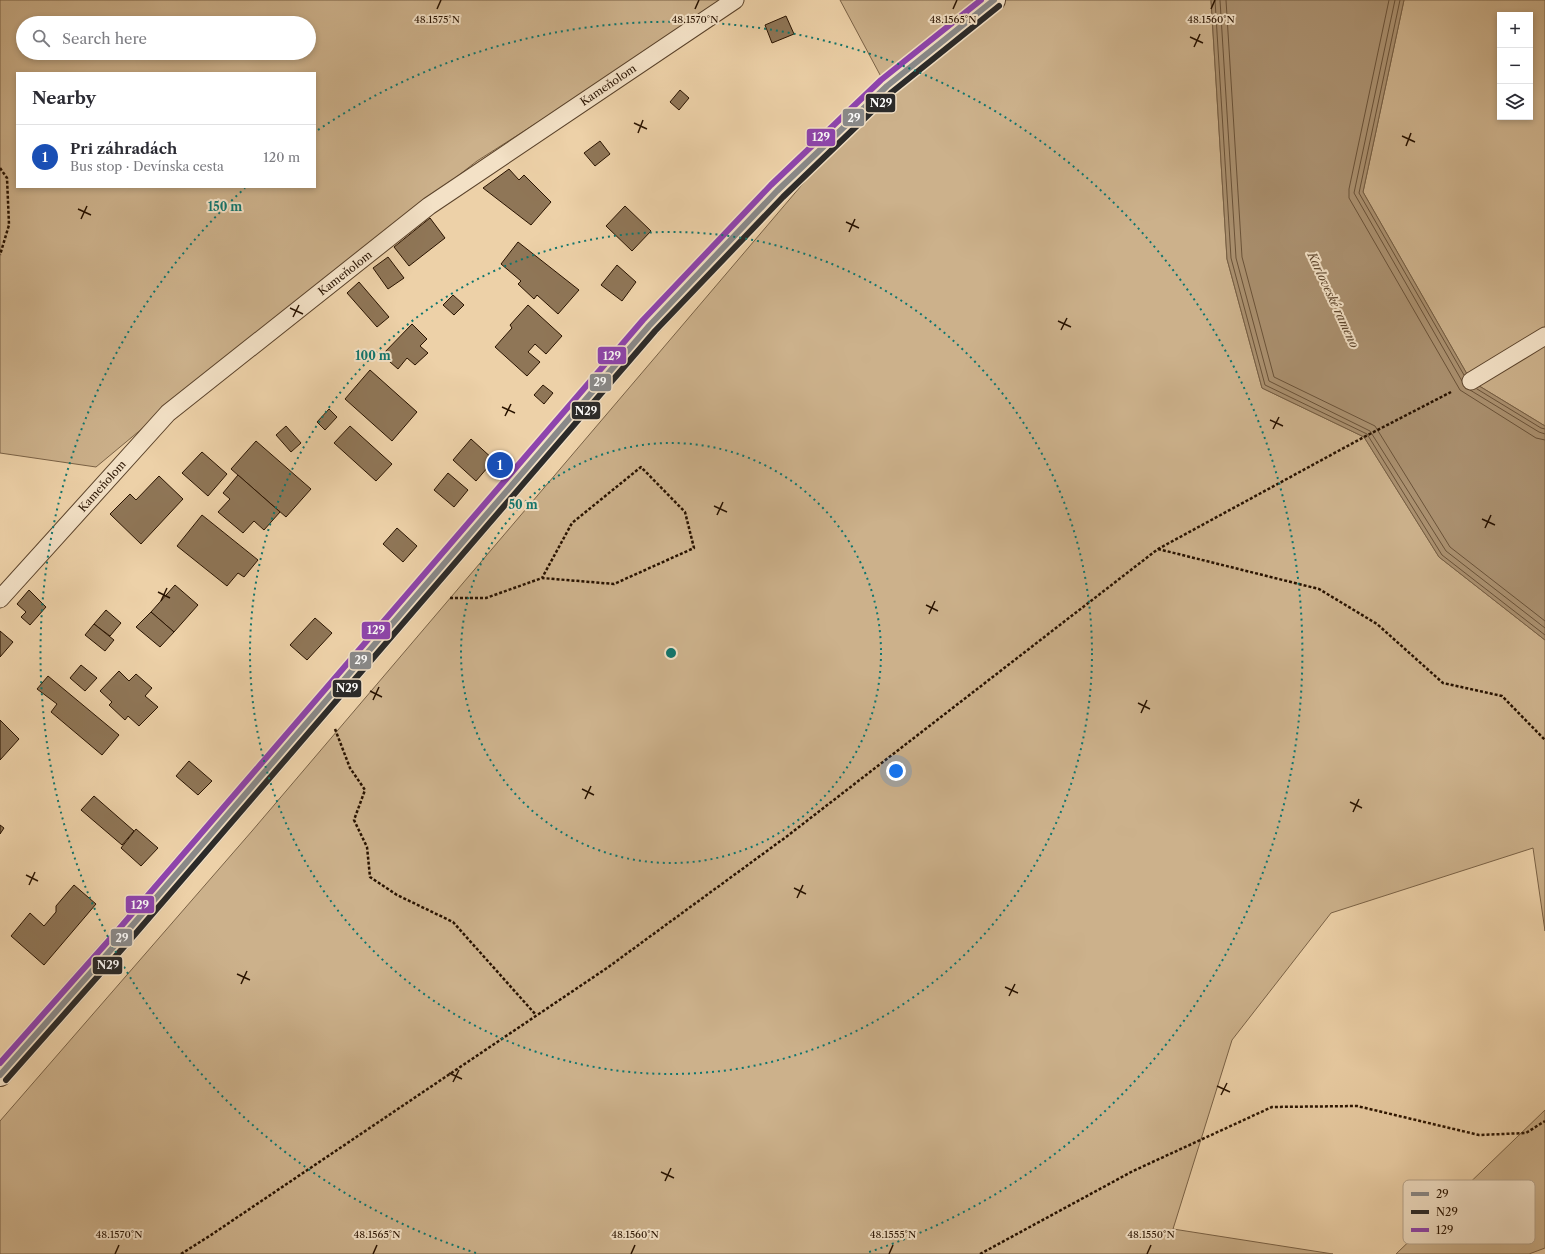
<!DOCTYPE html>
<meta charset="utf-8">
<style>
body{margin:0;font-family:"Libre Caslon Text",serif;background:#f7f7f7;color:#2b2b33}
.controls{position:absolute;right:12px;top:12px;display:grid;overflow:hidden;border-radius:0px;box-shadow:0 2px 6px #0003}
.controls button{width:36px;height:36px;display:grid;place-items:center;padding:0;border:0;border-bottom:1px solid #e1e1e2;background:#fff;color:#2b2b33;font:20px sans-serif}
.you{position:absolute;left:896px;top:771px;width:14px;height:14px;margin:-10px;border:3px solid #fff;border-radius:50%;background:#1a73e8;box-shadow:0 0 0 6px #1a73e833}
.badge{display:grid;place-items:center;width:26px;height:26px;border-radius:50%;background:#d93025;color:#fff;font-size:13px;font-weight:700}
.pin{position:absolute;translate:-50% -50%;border:2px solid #fff;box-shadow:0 1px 4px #0006}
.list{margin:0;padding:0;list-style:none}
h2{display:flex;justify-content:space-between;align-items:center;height:52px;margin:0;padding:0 16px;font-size:17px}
h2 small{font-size:13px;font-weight:400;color:#7c7c81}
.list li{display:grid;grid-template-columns:26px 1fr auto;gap:12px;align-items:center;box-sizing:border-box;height:64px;padding:0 16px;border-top:1px solid #e1e1e2}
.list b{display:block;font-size:15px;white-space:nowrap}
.list p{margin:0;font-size:13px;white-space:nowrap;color:#7c7c81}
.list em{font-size:13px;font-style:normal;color:#7c7c81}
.icon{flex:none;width:22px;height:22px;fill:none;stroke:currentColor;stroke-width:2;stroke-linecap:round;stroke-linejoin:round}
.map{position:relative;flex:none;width:1545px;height:1254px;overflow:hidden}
.search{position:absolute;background:#fff;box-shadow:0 2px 6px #0003;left:16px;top:16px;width:300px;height:44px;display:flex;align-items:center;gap:10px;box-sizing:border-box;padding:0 14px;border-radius:22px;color:#7c7c81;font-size:15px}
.panel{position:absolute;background:#fff;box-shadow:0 2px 6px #0003;left:16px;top:72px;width:300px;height:116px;border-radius:0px}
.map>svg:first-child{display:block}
</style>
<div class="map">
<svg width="1545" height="1254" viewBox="0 0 1545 1254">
<rect width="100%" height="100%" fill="#edd1a8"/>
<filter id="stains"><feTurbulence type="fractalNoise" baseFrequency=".005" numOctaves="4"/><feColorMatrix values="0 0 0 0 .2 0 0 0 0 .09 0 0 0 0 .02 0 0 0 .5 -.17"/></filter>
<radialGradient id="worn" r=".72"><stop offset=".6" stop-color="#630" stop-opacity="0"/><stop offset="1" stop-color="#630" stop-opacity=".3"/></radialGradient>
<!-- green -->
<g fill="#ccb18b" stroke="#7a6246" fill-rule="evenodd">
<path d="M 0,0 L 730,0 L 477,161 L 269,323 L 96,467 L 0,453 ZM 23,23 L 309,23 L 309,53 L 23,53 ZM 17,73 L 315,73 L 315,187 L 17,187 Z"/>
<polygon points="840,0 1211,0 1227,259 1262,388 1364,437 1439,557 1545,640 1545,931 1533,848 1331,913 1232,1040 1173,1229 1333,1254 0,1254 0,1121 252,831 886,86"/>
<path d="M 1404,0 L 1545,0 L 1545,426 L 1471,381 L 1363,192 ZM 1500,15 L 1530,15 L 1530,117 L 1500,117 Z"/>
<polygon points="1545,1110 1545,1248 1529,1254 1396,1254"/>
</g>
<!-- water -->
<polygon fill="#aa906f" stroke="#765e43" points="1211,0 1404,0 1363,192 1471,381 1545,426 1545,640 1439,557 1364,437 1262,388 1227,259"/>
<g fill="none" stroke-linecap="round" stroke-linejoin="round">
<!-- shore -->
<g stroke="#6a5238" stroke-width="1">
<polyline points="1215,0 1231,258 1265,385 1367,434 1442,555 1545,635"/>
<polyline points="1220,0 1236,258 1269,381 1370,431 1446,551 1545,628"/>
<polyline points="1226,0 1242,257 1274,377 1375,426 1450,547 1545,621"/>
<polyline points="1389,0 1349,189 1349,198 1460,390 1536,438 1545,440"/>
<polyline points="1395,0 1354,193 1462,381"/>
<polyline points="1400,0 1359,193 1464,375"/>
<polyline points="1477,389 1541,428 1545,429"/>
<polyline points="1470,390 1539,432 1545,434"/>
</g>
</g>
<!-- building -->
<g fill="#8f7657" stroke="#291300">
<polygon points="786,16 794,34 772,43 765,25"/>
<polygon points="680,90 689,98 679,110 670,102"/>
<polygon points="600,141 610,154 595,166 584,153"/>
<polygon points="509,169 519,180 524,175 551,202 531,225 483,188"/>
<polygon points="625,206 651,231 632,251 606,226"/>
<polygon points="430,218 445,238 409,266 394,247"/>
<polygon points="518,242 579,290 558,314 537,295 534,299 518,284 521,281 501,264"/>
<polygon points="388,257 404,278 388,289 373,268"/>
<polygon points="617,265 636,282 622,301 601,285"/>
<polygon points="359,282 389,317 377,327 347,293"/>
<polygon points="453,295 464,305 454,315 443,305"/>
<polygon points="528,305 562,336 546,354 535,344 528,352 540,362 527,376 495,347 512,328 510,325"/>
<polygon points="412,324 427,339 420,346 428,353 415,365 407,358 398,369 382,355"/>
<polygon points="370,370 417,412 392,441 345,399"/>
<polygon points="543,385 553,393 544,404 534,395"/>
<polygon points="329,409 337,417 325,430 317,422"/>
<polygon points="286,426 301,443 291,452 276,435"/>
<polygon points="350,426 392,464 376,481 334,443"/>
<polygon points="471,439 494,460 476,481 453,460"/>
<polygon points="256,441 311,489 286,517 231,469"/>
<polygon points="202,452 227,474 208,496 182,473"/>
<polygon points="448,473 468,490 454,507 434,490"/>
<polygon points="238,475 280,512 264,530 254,521 243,533 218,512 230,499 223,493"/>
<polygon points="159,476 183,499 141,544 110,514 130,494 136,500"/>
<polygon points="202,515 258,560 244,577 238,573 227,586 177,546"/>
<polygon points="397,528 417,546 403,562 383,544"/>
<polygon points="175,585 198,605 174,632 151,612"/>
<polygon points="29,590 46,607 30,625 21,617 26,612 17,604"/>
<polygon points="106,610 121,623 110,636 94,624"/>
<polygon points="151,612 174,632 160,647 136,627"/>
<polygon points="315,618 332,633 307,660 290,645"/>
<polygon points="94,624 114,640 105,651 85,635"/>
<polygon points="0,631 13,642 0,657"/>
<polygon points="81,665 97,678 85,691 70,678"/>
<polygon points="119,671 129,681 136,674 152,688 145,696 158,707 139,726 128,716 125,720 109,705 112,702 100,691"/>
<polygon points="48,676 119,735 102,755 51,712 57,704 37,689"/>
<polygon points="0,720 19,739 0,760"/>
<polygon points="189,761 212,781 198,795 176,776"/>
<polygon points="94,796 134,831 122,845 81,810"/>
<polygon points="0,825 4,828 0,834"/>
<polygon points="136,829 158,848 141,866 121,848"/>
<polygon points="74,885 96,904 44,965 11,936 30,913 44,926 56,912 56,906"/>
</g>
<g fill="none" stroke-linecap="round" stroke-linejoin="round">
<defs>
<g id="service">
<polyline points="1471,381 1545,336"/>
<polyline points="0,599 168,413 429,206 735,0"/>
</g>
<polyline id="tertiary" points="0,1075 124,935 649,326 777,191 887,86 994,0"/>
</defs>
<!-- service casing -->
<use href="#service" stroke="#5a422a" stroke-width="19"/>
<!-- tertiary casing -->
<use href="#tertiary" stroke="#5a422a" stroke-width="24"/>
<!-- path -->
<g stroke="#291300" stroke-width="2.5" stroke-dasharray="3 2" stroke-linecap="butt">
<polyline points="0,168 7,178 9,225 0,255"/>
<polyline points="1158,549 1319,589 1377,624 1443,683 1502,696 1545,740"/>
<polyline points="450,598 486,598 542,578 614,584 694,548 685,512 641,467 572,523 542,578"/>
<polyline points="335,729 350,768 365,790 354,820 367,847 370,877 397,895 453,922 536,1015"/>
<polyline points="181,1254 211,1235 607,968 786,837 1158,549 1364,437 1451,392"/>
<polyline points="980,1254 1133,1171 1272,1107 1357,1106 1479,1135 1526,1133 1545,1121"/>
</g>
<!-- service -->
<use href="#service" stroke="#f3e1c6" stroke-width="17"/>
<!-- tertiary -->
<use href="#tertiary" stroke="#f3e1c6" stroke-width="22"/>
<defs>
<polyline id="bus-1" points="0,1075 124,935 649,326 777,191 887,86 994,0"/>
<polyline id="bus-2" points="6,1080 130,940 655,331 783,197 892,92 999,6"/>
<polyline id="bus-3" points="0,1063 118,930 643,320 771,185 881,80 981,0"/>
</defs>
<!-- bus-1 casing -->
<use href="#bus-1" stroke="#f3e1c6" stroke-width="9"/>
<!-- bus-2 casing -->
<use href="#bus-2" stroke="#f3e1c6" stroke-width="9"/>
<!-- bus-3 casing -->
<use href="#bus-3" stroke="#f3e1c6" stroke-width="9"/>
<!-- bus-1 -->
<use href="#bus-1" stroke="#898989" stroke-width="6"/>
<!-- bus-2 -->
<use href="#bus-2" stroke="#2b2a29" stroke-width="6"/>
<!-- bus-3 -->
<use href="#bus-3" stroke="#8e44ad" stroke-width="6"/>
</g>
<!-- ticks -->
<path fill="none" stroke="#291300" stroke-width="1.5" d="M 437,9 L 441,0M 695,9 L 699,0M 953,9 L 957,0M 1211,9 L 1215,0M 1190,37 L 1203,43M 1194,47 L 1200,34M 634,123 L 647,129M 638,133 L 643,120M 1402,136 L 1415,142M 1406,146 L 1411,133M 78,209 L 91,215M 81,219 L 87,206M 846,222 L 859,228M 849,232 L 855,219M 290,308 L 303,314M 293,317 L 299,305M 1058,321 L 1071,327M 1061,330 L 1067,318M 502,407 L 515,413M 505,416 L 511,404M 1270,420 L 1283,426M 1273,429 L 1279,417M 714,506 L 727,512M 717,515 L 723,502M 1482,519 L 1495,525M 1485,528 L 1491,515M 158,592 L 170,598M 161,601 L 167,588M 926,605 L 938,611M 929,614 L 935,601M 370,691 L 382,697M 373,700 L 379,687M 1138,703 L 1150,709M 1141,713 L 1147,700M 582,789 L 594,795M 585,799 L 591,786M 1350,802 L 1362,808M 1353,812 L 1359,799M 26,875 L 38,881M 29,885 L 35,872M 794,888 L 806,894M 797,898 L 803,885M 237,974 L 250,980M 241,984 L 247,971M 1005,987 L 1018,993M 1009,996 L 1015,984M 449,1073 L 462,1079M 453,1082 L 459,1070M 1217,1086 L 1230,1092M 1221,1095 L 1227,1083M 661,1172 L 674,1178M 665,1181 L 671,1168M 115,1254 L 119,1245M 373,1254 L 377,1245M 631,1254 L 635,1245M 889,1254 L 893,1245M 1147,1254 L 1151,1245"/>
<!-- distance rings -->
<g fill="none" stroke="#0f766e" stroke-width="2" stroke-dasharray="2 4">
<circle cx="671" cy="653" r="210"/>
<circle cx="671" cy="653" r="421"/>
<path d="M476 1253A631 631 0 0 1 245 188M318 130A631 631 0 1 1 866 1253"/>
</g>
<g text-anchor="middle" stroke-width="4" stroke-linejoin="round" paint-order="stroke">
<!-- street labels -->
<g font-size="11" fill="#291300" stroke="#f3e1c6">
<text transform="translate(608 85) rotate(-34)" y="4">Kameňolom</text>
<text transform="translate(345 273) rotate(-38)" y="4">Kameňolom</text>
<text transform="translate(102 486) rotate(-48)" y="4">Kameňolom</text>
</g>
<!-- water labels -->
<g font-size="12" font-style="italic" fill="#5d452c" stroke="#f3e1c6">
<text transform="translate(1333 300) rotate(65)" y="4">Karloveské rameno</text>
</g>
</g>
<!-- legend -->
<rect x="1403" y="1180" width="132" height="64" rx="6" fill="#f3e1c6" stroke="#b6a38b" stroke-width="1"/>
<rect x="1411" y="1192" width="18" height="4" fill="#898989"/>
<rect x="1411" y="1210" width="18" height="4" fill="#2b2a29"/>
<rect x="1411" y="1228" width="18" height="4" fill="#8e44ad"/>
<g font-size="11" fill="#291300">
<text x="1436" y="1198">29</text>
<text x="1436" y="1216">N29</text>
<text x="1436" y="1234">129</text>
</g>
<g font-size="10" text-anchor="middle" fill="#291300" stroke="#f3e1c6" stroke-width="4" stroke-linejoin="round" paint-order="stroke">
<text x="437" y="23">48.1575°N</text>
<text x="695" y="23">48.1570°N</text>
<text x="953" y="23">48.1565°N</text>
<text x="1211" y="23">48.1560°N</text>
<text x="119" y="1238">48.1570°N</text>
<text x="377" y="1238">48.1565°N</text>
<text x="635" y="1238">48.1560°N</text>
<text x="893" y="1238">48.1555°N</text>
<text x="1151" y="1238">48.1550°N</text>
</g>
<circle cx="671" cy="653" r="6" fill="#0f766e" stroke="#f3e1c6" stroke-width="2"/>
<g font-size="12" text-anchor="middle" font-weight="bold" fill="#0f766e" stroke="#f3e1c6" stroke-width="4" stroke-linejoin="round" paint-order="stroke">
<text x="225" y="211">150 m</text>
<text x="373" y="360">100 m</text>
<text x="523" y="509">50 m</text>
</g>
<g stroke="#f3e1c6" stroke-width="1.5">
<rect x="865" y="93" width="31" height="20" rx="4" fill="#2b2a29"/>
<rect x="842" y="108" width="23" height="19" rx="4" fill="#898989"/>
<rect x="806" y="128" width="30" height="19" rx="4" fill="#8e44ad"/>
<rect x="597" y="346" width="30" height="19" rx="4" fill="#8e44ad"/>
<rect x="589" y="373" width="23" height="19" rx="4" fill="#898989"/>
<rect x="571" y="401" width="30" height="19" rx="4" fill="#2b2a29"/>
<rect x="361" y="621" width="30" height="19" rx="4" fill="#8e44ad"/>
<rect x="349" y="651" width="23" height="19" rx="4" fill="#898989"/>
<rect x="332" y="679" width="30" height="19" rx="4" fill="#2b2a29"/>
<rect x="125" y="895" width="30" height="19" rx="4" fill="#8e44ad"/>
<rect x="110" y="928" width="23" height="19" rx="4" fill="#898989"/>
<rect x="92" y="956" width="31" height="19" rx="4" fill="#2b2a29"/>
</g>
<g font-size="11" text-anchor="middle" font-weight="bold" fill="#fff">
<text x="881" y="107">N29</text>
<text x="854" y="122">29</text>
<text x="821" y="141">129</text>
<text x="612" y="360">129</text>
<text x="600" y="386">29</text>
<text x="586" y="415">N29</text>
<text x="376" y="634">129</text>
<text x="361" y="664">29</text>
<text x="347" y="692">N29</text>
<text x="140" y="909">129</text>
<text x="122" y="942">29</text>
<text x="108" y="969">N29</text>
</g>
<rect width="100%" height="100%" filter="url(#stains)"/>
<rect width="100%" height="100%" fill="url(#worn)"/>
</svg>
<div class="controls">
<button>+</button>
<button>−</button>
<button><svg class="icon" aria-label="layers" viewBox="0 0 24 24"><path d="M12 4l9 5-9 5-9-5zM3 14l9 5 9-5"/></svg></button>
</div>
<div class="you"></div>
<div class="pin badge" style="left:500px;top:465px;background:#1a4fb4">1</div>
<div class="search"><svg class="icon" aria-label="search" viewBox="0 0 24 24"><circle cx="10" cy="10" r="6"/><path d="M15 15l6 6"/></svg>Search here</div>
<section class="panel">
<h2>Nearby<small></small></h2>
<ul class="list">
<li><span class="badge" style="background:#1a4fb4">1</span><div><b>Pri záhradách</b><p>Bus stop · Devínska cesta</p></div><em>120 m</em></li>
</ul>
</section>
</div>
